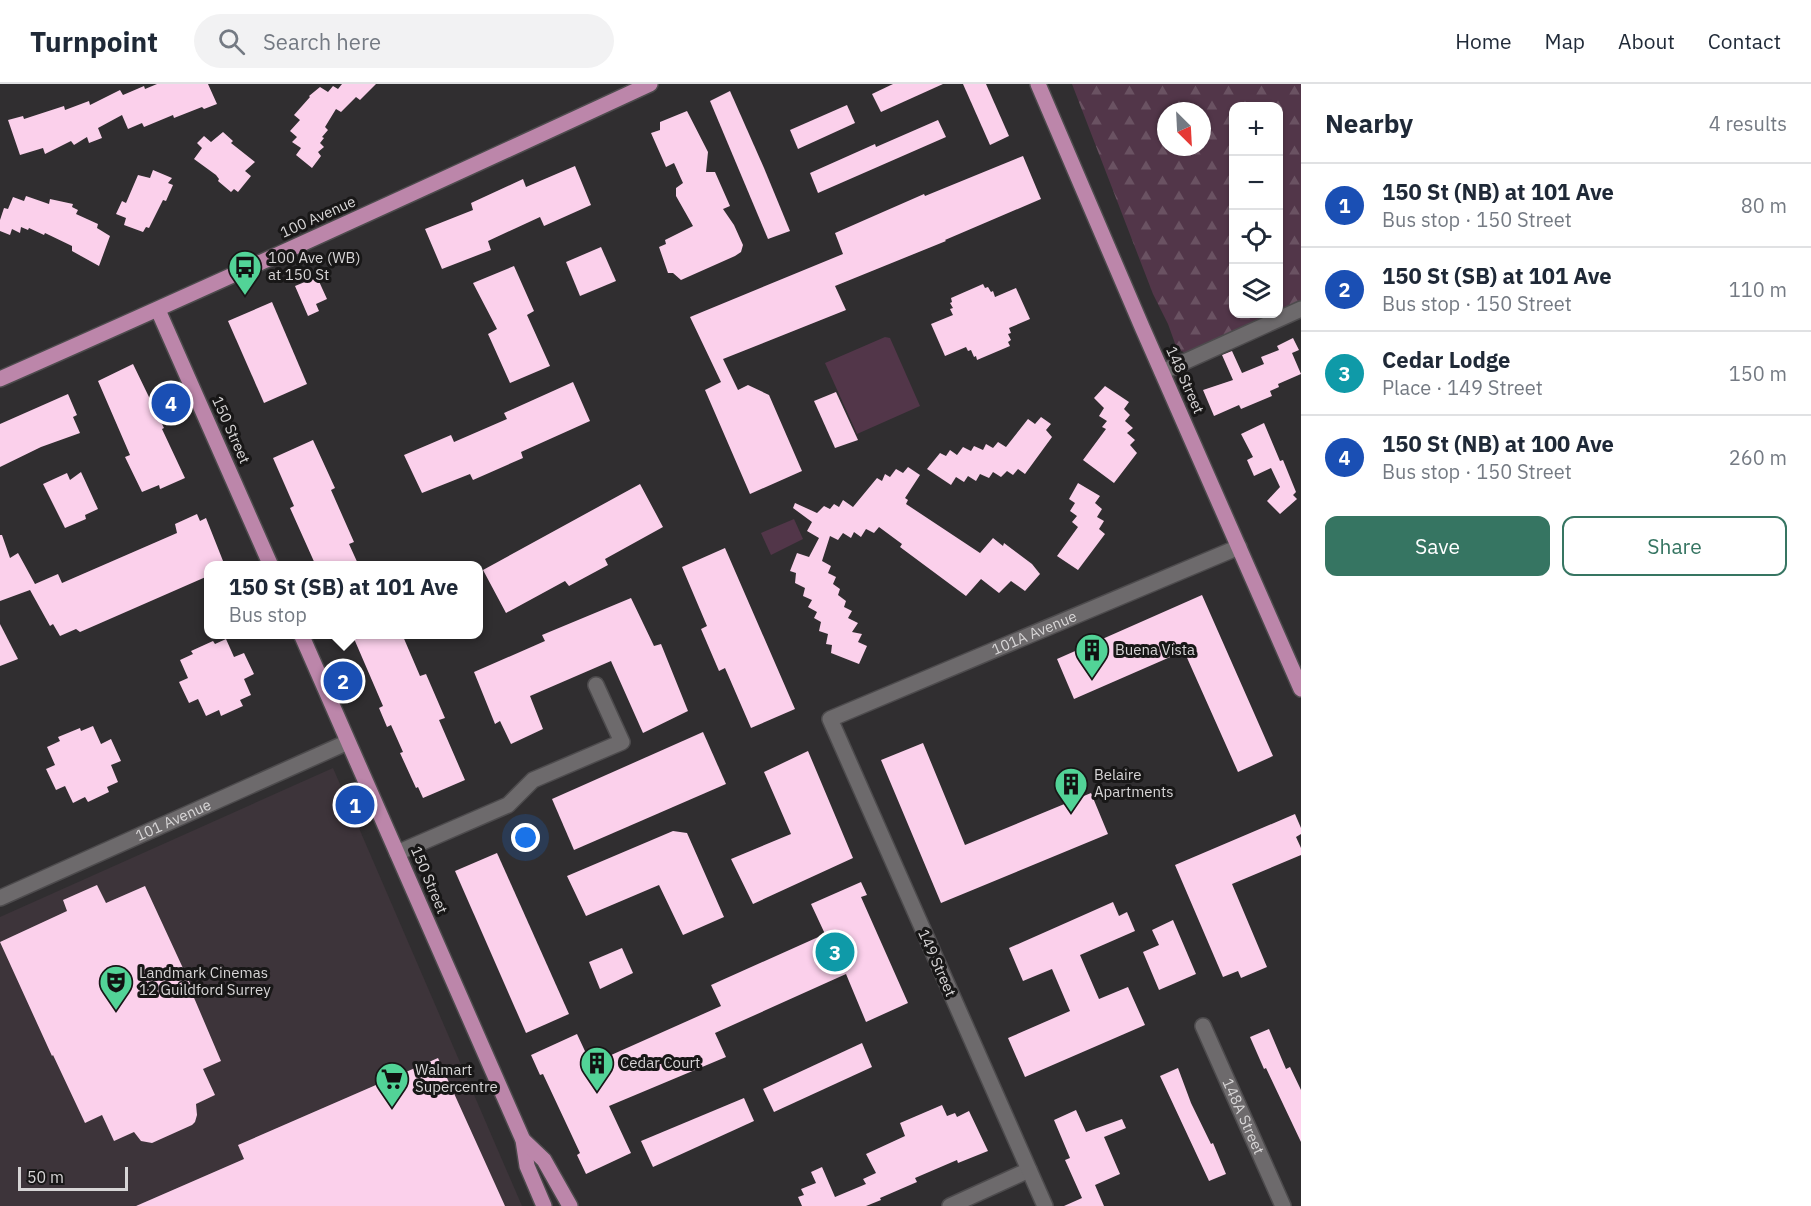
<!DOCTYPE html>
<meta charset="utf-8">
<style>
body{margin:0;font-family:"IBM Plex Sans",sans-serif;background:#f2f2f3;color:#1f2937}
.controls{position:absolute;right:18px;top:18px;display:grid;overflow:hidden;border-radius:12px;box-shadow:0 2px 4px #0004}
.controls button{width:54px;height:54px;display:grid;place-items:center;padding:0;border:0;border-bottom:2px solid #e0e1e3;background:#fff;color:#1f2937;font:30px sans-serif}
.compass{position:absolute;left:1157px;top:18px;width:54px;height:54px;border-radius:50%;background:#fff;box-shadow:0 2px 4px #0004;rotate:156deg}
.scale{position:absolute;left:18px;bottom:15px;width:110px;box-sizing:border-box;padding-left:6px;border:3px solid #d7d5d6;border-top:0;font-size:16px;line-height:21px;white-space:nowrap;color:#d7d5d6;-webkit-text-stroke:4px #181717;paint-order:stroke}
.you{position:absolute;left:526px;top:754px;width:21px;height:21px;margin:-15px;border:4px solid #fff;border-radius:50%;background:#1a73e8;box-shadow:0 0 0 9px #1a73e833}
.badge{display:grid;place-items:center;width:39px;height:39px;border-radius:50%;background:#367562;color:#fff;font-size:20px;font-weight:700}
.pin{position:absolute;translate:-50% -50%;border:3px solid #fff;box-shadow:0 2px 6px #0006}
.popup{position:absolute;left:204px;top:477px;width:279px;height:78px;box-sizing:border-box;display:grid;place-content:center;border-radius:12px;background:#fff;filter:drop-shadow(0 2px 4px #0005);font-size:20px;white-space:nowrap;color:#747a83}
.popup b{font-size:22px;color:#1f2937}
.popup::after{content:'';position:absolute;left:50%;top:100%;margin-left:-12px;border:12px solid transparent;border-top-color:#fff}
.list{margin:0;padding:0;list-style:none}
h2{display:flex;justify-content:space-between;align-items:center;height:78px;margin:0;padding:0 24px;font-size:26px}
h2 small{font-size:20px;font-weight:400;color:#747a83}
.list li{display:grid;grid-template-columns:39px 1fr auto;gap:18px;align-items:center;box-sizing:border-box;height:84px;padding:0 24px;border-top:2px solid #e0e1e3}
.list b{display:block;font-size:22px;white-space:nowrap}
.list p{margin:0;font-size:20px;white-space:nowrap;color:#747a83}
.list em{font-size:20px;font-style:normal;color:#747a83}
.actions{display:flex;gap:12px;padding:18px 24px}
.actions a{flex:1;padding:14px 0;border:2px solid #367562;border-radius:12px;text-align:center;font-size:21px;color:#367562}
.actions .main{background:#367562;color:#fff}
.icon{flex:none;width:33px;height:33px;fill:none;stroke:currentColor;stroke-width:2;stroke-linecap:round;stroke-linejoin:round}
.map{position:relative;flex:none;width:1301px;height:1122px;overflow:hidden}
header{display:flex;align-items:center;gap:36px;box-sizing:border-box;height:84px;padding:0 30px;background:#fff;border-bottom:2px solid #e0e1e3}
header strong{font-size:28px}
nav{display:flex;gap:33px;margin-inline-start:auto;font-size:21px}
.search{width:420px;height:54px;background:#f2f2f3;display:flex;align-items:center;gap:15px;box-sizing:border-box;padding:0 21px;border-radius:33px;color:#747a83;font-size:22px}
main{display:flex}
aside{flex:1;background:#fff}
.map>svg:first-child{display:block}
</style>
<header>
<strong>Turnpoint</strong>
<div class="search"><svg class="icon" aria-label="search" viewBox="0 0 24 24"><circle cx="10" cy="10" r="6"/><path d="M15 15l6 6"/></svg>Search here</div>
<nav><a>Home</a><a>Map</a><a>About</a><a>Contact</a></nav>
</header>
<main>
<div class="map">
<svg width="1301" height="1122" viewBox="0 0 1301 1122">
<defs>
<pattern id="forest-firs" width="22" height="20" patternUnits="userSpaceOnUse" patternTransform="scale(1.5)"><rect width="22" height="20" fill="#523649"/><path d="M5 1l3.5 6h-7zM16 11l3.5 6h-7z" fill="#6a5262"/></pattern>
</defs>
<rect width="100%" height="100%" fill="#302e30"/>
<!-- built -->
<polygon fill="#3d343a" points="333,684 522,1122 0,1122 0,833"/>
<!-- forest -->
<path fill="url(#forest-firs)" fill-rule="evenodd" d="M 1072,0 L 1301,0 L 1301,222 L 1190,271 L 1177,265 L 1168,240 L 1153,210 ZM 1234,22 L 1278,22 L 1278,230 L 1234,230 ZM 1166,27 L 1202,27 L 1202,63 L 1166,63 Z"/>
<!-- pitch -->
<g fill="#523649">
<polygon points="885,253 890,254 920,322 857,350 825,279"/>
<polygon points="794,435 803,455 771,471 761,449"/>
</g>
<!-- building -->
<g fill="#fbd0eb">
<polygon points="157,0 208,0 217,20 204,25 202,23 174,34 173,31 144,43 142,39 128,45 122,31 98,44 102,54 89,59 87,53 74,61 71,57 45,70 43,64 20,71 8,36 23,32 24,35 64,22 65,26 89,17 90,21 120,6 123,11 144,2 145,5"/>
<polygon points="342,0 376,0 360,16 356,13 341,28 336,25 325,43 328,46 322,53 324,54 320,59 324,63 318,68 321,72 312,84 296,71 301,64 292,58 297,53 290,47 300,36 294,31 310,13 309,12 320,3 328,8 333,2 338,5"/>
<polygon points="893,0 943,0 881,28 872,10"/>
<polygon points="963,0 986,0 1009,52 990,61"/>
<polygon points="730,7 764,84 790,147 768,155 710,17"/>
<polygon points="847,21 855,39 798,65 790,46"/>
<polygon points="687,27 708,68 706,88 715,88 730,122 723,125 734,141 743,161 741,168 735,172 681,196 673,189 668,189 659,163 666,160 665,156 693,142 676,112 676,104 683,99 674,79 666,83 651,49 660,46 660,38"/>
<polygon points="938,36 946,53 818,109 810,89 875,60 876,63"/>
<polygon points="223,48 233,57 231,59 255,78 245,87 251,92 238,108 234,105 231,108 218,97 219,95 216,91 194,75 202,64 197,59 204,52 211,58"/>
<polygon points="1023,72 1041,115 945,156 946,157 835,202 846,226 723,275 738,306 748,301 769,311 802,387 750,410 705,306 721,298 690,233 843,170 835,149 924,110 925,112"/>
<polygon points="575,82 591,121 544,142 540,133 488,157 491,166 442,185 425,145 473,126 471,119 523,95 526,103"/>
<polygon points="153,86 172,94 168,99 173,101 166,117 163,116 149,144 146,143 143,148 124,141 126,134 116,130 122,117 126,119 138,91 150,94"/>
<polygon points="26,112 49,120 50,115 73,120 72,123 78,126 76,130 98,140 97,144 110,152 99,182 72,167 72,162 45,149 44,151 29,144 28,146 21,143 20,149 12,145 10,151 0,147 0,136 4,124 8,125 13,113 24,117"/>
<polygon points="601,163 616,197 580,212 566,178"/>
<polygon points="514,182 534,227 527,231 550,282 510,299 488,250 497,245 473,199"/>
<polygon points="317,193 327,215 316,220 319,227 308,232 295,202"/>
<polygon points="983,200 985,204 988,203 991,208 993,207 995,213 1016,204 1030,235 1009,244 1011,249 1008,250 1011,256 1008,258 1010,262 977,276 976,272 974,273 971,266 968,267 966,263 945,272 931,240 953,231 950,225 953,224 950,219 952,218 951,214"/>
<polygon points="272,218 307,300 264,319 228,237"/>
<polygon points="1293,254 1299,266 1292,269 1301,290 1278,300 1279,303 1270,307 1272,312 1241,325 1239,321 1214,332 1203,306 1233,296 1222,271 1232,267 1242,289 1264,280 1261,273 1279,266 1277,262"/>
<polygon points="133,280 164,344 162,345 185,394 160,405 159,401 142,408 125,373 130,371 98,297"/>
<polygon points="573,298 590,337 521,368 523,374 473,396 470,390 422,409 404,371 451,351 454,358 507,335 504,329"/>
<polygon points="1105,302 1129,318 1124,325 1130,331 1125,337 1133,344 1127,349 1135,356 1130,361 1137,369 1114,399 1083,376 1106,345 1102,343 1107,337 1099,332 1104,324 1094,314"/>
<polygon points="836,308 858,356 835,364 814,317"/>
<polygon points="68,310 77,331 73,333 80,349 41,363 0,383 0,340"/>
<polygon points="1041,333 1051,340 1046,346 1052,353 1025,390 1018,385 1013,391 1007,387 1001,393 993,388 989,394 980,390 976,397 968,392 964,398 956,393 951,401 927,385 940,369 946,372 950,366 957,371 963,363 971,367 974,362 983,366 986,360 993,364 998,358 1006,363 1028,335 1035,340"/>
<polygon points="1264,339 1280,377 1283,376 1296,408 1293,411 1297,415 1280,430 1267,417 1280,403 1271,384 1254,392 1247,376 1253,373 1241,350"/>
<polygon points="313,356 335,404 331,406 354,458 349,460 359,482 316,482 290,424 294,422 273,374"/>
<polygon points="908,383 920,391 905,414 908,416 906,420 980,469 993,454 1003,462 1004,459 1032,480 1040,490 1025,507 1011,497 999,509 981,495 966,512 900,463 902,460 879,443 874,449 866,445 861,453 854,448 851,454 843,449 838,456 830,452 822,477 831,482 828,489 836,493 833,500 840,505 838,511 846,517 844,523 852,527 848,534 858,539 852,548 862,550 858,558 867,562 859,580 831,569 832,561 826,560 828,550 819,547 821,538 814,534 817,528 808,523 812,516 803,512 805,504 795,499 796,489 790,487 797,469 809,473 819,454 807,447 812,438 793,424 795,419 817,429 824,422 830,425 834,420 839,423 843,416 853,423 877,394 882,397 885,390 890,393 896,385 903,389"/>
<polygon points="81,388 98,425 85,431 86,435 65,444 43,400 67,389 70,396"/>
<polygon points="1078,399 1100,412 1095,419 1102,425 1097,433 1104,437 1099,445 1105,450 1078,486 1057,472 1078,443 1072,438 1077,432 1070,427 1075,419 1069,415"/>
<polygon points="640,400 663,443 605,475 608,481 569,502 565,497 506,529 483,486"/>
<polygon points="197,430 200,437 206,434 225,482 208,482 208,492 80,548 76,545 60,552 53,540 50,542 30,506 0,517 0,451 2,451 10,474 18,469 35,500 58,490 62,499 177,449 175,440"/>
<polygon points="725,464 795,625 751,644 725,584 719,587 701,545 707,542 682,483"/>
<polygon points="1202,511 1273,672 1238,688 1184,567 1074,615 1057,575"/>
<polygon points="631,514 654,562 661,560 688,627 643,649 611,577 530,612 543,645 511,660 500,637 495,640 474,588 545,557 542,551"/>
<polygon points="0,540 18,575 0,582"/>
<polygon points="352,550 402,550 420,592 426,590 445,634 439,636 465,696 423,714 418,703 416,704 400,669 403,668 391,641 387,643 379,624 383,622"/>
<polygon points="226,555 234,573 244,569 254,590 244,595 251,611 240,616 243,622 221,632 219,626 206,632 198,615 189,619 179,598 188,594 180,576 193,570 191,567 213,557 215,560"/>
<polygon points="93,642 101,660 111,655 121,677 111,681 118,698 107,703 109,708 88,718 85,713 73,719 65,702 56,706 46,685 55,681 47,663 60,657 58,653 80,644 81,647"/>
<polygon points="703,648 726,700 574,766 552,715"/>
<polygon points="923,659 965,761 1091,709 1108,750 941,819 881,676"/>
<polygon points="808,667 853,774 753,820 731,775 791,750 764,688"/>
<polygon points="1295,730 1301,744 1301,750 1296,753 1301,764 1301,771 1232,800 1267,883 1241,894 1238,887 1223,893 1175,781"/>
<polygon points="673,747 687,749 724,833 683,851 659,801 586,832 567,792"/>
<polygon points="497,769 569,930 526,949 455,787"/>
<polygon points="861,798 867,811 861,813 908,919 866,938 846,890 715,949 726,973 609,1022 631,1069 586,1090 577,1071 580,1069 543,990 540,991 531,971 577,950 591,980 721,922 711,901 825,850 811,820"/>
<polygon points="97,801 106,819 145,802 194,908 192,909 221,977 203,985 215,1011 196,1020 197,1031 195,1038 192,1041 152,1059 141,1057 134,1048 114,1057 102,1031 85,1039 53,971 52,972 0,858 67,827 63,816"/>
<polygon points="1113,818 1119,832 1127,828 1135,847 1080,871 1099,915 1128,903 1145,941 1025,993 1008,954 1070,927 1052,885 1023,897 1009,864"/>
<polygon points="1173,836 1196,890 1159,906 1143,868 1159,861 1152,846"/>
<polygon points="622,864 633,889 600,905 589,878"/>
<polygon points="1269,945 1286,985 1290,983 1301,1006 1301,1058 1266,984 1264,985 1250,953"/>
<polygon points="862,959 872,983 774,1028 763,1005"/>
<polygon points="438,974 505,1122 136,1122 244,1075 238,1061"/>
<polygon points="1178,984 1191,1019 1211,1060 1213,1059 1226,1090 1209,1097 1160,992"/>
<polygon points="744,1014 754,1037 653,1083 641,1057"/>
<polygon points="942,1021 947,1032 955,1029 957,1033 969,1027 988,1067 958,1079 957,1076 915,1094 917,1098 880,1114 881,1116 866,1122 802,1122 798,1113 804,1111 801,1105 816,1099 811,1088 822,1083 835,1113 866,1100 863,1095 876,1089 866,1070 905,1052 900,1039"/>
<polygon points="1076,1026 1086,1048 1122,1035 1126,1044 1104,1053 1120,1090 1095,1101 1104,1122 1064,1122 1082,1114 1065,1076 1070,1074 1054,1036"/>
</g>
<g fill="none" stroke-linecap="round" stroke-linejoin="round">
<defs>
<g id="minor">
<polyline points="1162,288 1301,225"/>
<polyline points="397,769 508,721 533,696 622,658 596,601"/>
<path id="s1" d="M 0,814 L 348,658"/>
<path id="s2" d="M 1203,942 L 1283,1122"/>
<polyline points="950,1122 1029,1086"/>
<path id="s3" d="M 1045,1122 L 830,635 L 1239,463"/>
</g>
<g id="major">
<polyline points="1038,0 1142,243 1301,605"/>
<polyline points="158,226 271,482"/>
<path d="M 0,295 C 218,199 434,100 650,0"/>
<polyline points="301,550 523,1056 527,1082 544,1122"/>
<polyline points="523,1056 544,1076 570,1122"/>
</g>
</defs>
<!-- minor casing -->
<use href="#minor" stroke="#4d4b4d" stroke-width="18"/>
<!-- major casing -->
<use href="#major" stroke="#4d4b4d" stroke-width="18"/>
<!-- minor -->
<use href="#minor" stroke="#6d6a6c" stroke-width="15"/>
<!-- major -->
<use href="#major" stroke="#bc86aa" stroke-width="15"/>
</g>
<!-- icons -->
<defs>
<symbol id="bus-pin" viewBox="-11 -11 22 30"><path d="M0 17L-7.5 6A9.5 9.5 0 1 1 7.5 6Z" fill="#52d397" stroke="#181717"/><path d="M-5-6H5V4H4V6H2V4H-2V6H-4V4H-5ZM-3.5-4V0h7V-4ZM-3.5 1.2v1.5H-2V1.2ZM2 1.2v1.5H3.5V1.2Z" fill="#111"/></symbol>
<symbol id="building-pin" viewBox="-11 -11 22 30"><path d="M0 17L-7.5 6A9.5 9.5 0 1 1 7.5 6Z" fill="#52d397" stroke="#181717"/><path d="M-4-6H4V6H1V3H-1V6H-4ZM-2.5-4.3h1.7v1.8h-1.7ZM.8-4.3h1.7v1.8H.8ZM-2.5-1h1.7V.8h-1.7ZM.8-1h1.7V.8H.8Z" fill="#111"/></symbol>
<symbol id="theatre-pin" viewBox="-11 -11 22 30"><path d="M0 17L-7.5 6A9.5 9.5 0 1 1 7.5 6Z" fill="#52d397" stroke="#181717"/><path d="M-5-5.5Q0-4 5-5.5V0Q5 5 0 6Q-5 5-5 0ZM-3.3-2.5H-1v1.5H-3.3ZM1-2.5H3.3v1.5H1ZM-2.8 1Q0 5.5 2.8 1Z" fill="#111"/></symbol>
<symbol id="supermarket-pin" viewBox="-11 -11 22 30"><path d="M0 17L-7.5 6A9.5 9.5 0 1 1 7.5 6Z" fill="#52d397" stroke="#181717"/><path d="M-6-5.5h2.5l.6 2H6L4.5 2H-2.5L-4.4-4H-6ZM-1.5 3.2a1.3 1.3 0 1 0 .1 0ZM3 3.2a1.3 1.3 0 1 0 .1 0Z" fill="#111"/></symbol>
</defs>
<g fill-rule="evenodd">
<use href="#bus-pin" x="226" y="164" width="38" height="52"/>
<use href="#building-pin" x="1073" y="547" width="38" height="52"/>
<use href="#building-pin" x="1052" y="681" width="38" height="52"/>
<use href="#theatre-pin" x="97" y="879" width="38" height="52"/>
<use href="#building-pin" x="578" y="960" width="38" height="52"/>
<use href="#supermarket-pin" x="373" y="976" width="38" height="52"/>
</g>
<g text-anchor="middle" stroke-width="6" stroke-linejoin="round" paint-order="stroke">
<!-- street labels -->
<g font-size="15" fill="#d7d5d6" stroke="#181717">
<text transform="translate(318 133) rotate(-24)" y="5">100 Avenue</text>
<text transform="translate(1185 296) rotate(66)" y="5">148 Street</text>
<text transform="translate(231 346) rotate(66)" y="5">150 Street</text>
<text dy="5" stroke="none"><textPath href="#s3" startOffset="754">101A Avenue</textPath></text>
<text dy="5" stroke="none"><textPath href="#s1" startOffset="190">101 Avenue</textPath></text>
<text transform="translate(429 796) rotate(67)" y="5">150 Street</text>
<text transform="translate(937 879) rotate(66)" y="5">149 Street</text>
<text dy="5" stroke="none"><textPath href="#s2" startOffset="99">148A Street</textPath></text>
</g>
<!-- poi labels -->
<g font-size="15" fill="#d7d5d6" stroke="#181717" text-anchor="start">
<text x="268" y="179">100 Ave (WB)<tspan x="268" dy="17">at 150 St</tspan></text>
<text x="1115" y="571">Buena Vista</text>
<text x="1094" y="696">Belaire<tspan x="1094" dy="17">Apartments</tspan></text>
<text x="139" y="894">Landmark Cinemas<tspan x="139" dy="17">12 Guildford Surrey</tspan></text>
<text x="620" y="984">Cedar Court</text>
<text x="415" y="991">Walmart<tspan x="415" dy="17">Supercentre</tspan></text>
</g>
</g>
</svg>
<div class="controls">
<button>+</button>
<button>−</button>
<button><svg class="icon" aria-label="locate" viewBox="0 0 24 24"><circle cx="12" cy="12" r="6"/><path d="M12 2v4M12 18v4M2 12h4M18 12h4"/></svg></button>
<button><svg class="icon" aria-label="layers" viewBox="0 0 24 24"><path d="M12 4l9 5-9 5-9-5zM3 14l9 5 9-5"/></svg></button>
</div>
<svg class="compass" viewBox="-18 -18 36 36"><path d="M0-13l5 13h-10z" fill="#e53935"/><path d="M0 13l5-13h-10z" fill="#747a83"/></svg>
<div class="scale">50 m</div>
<div class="you"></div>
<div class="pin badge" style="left:355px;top:721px;background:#1a4fb4">1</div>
<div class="pin badge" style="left:343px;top:597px;background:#1a4fb4">2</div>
<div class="popup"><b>150 St (SB) at 101 Ave</b>Bus stop</div>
<div class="pin badge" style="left:835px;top:868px;background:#0f9aa8">3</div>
<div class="pin badge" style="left:171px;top:319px;background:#1a4fb4">4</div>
</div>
<aside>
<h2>Nearby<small>4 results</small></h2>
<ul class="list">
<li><span class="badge" style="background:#1a4fb4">1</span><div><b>150 St (NB) at 101 Ave</b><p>Bus stop · 150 Street</p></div><em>80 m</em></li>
<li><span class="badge" style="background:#1a4fb4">2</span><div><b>150 St (SB) at 101 Ave</b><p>Bus stop · 150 Street</p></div><em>110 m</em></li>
<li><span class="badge" style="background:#0f9aa8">3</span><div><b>Cedar Lodge</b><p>Place · 149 Street</p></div><em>150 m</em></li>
<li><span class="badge" style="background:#1a4fb4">4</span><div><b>150 St (NB) at 100 Ave</b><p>Bus stop · 150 Street</p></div><em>260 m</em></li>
</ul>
<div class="actions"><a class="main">Save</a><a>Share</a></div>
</aside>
</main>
